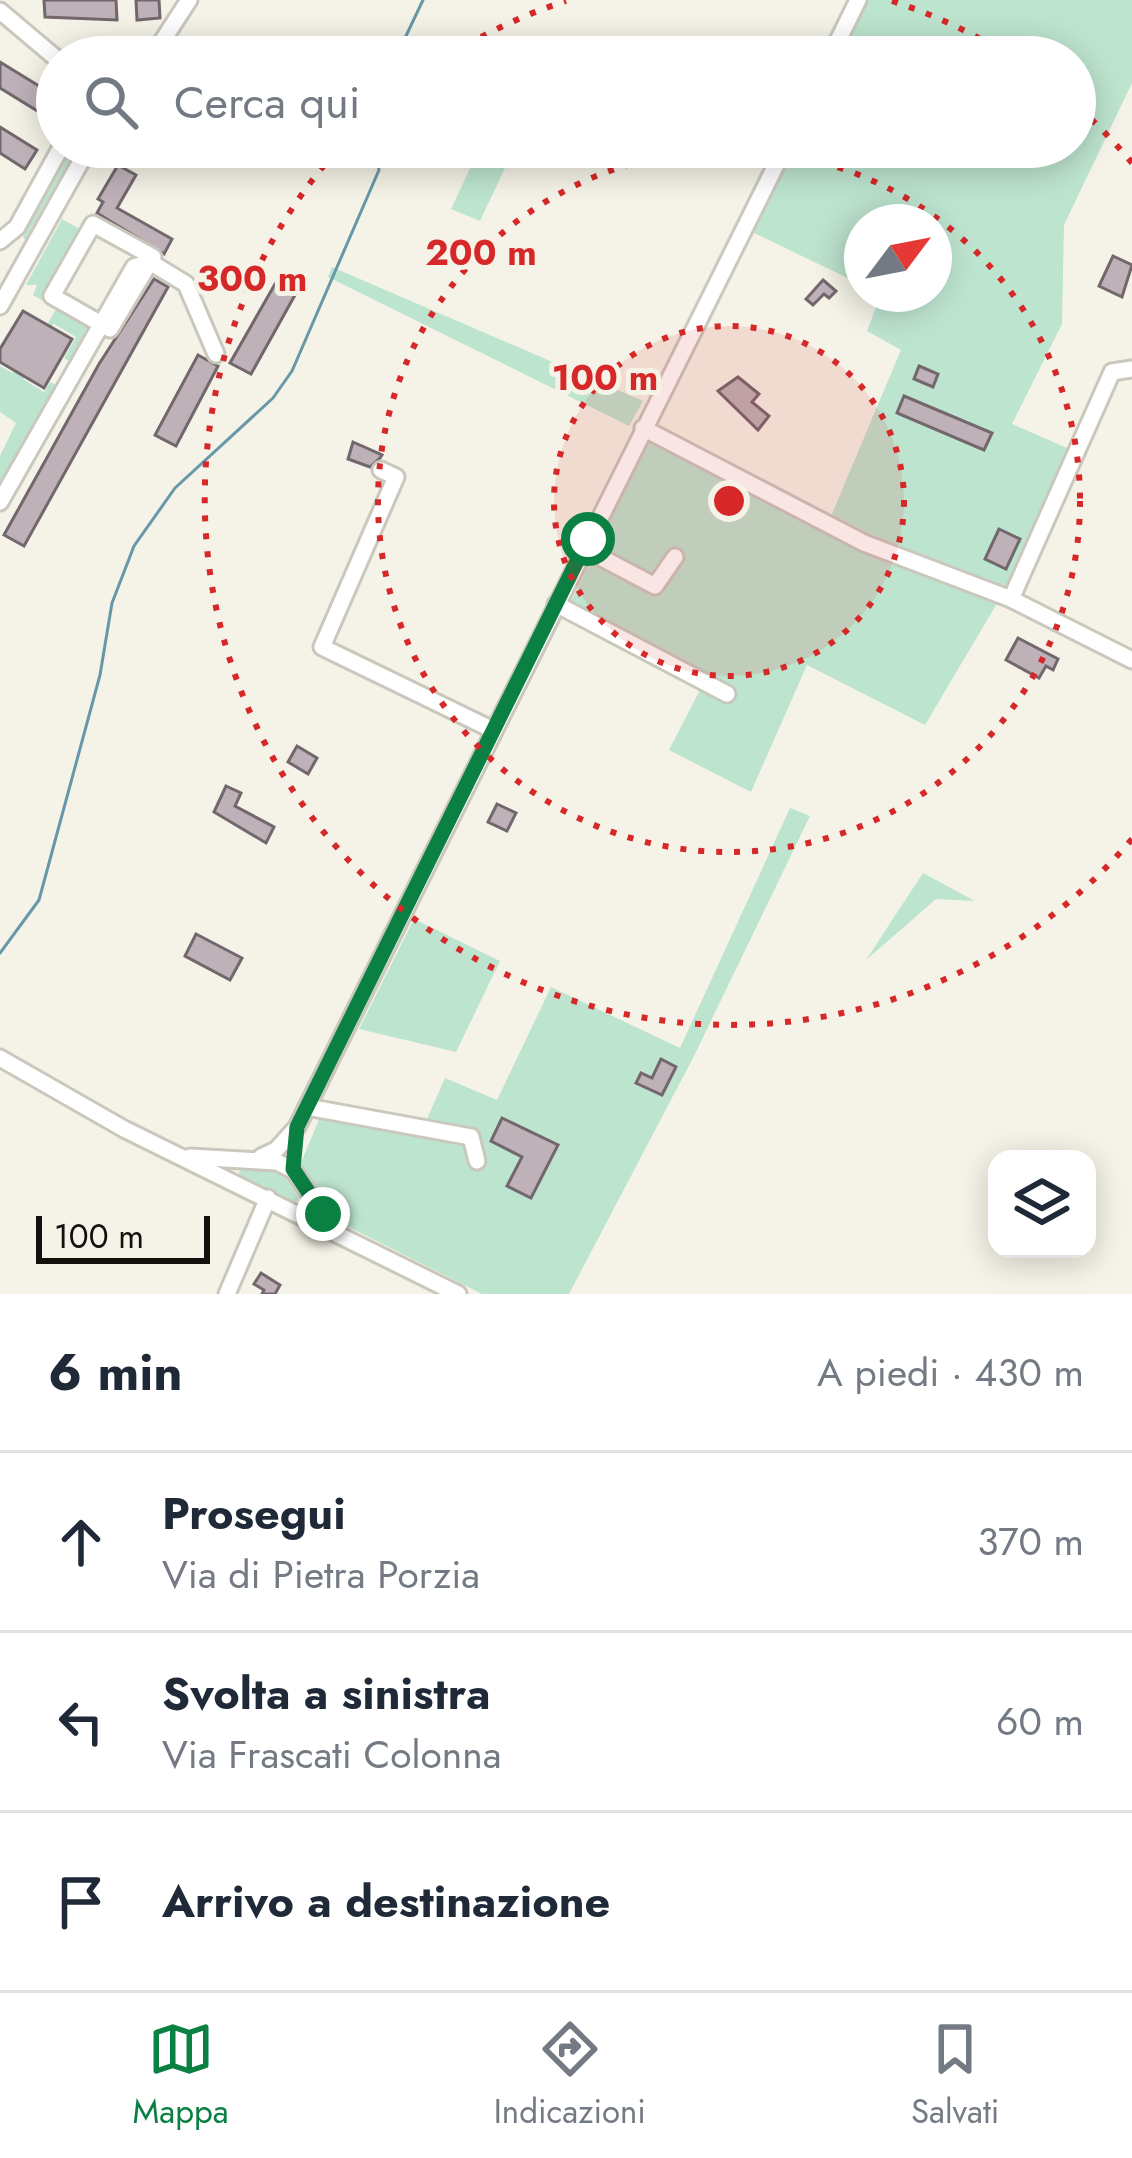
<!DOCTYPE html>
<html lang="it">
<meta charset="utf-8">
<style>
body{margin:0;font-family:Jost,sans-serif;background:#f6f6f7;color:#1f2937}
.controls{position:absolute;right:36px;bottom:36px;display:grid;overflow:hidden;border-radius:24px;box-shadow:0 6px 30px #0003}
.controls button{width:108px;height:108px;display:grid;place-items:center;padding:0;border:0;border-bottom:3px solid #e0e1e3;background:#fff;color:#1f2937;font:60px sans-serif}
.compass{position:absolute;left:844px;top:204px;width:108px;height:108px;border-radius:50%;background:#fff;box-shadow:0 6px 30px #0003;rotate:58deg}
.scale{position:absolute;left:36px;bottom:30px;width:174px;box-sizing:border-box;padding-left:12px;border:6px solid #12110d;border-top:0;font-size:33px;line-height:42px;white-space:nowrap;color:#12110d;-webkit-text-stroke:9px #f5f3e7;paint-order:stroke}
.stop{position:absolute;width:36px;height:36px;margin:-27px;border:9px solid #0b8043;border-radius:50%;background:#fff}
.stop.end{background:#0b8043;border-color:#fff;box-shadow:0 3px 12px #0008}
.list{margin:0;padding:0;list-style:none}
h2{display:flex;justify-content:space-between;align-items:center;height:156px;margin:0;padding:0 48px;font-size:51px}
h2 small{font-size:39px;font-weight:400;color:#747a83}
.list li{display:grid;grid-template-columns:78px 1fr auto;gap:36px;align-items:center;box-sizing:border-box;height:180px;padding:0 48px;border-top:3px solid #e0e1e3}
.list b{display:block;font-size:45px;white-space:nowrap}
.list p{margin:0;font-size:39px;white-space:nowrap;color:#747a83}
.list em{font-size:39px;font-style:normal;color:#747a83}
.icon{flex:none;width:66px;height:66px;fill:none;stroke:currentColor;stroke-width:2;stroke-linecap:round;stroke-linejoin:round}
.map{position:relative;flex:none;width:1132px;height:1294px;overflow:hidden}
.search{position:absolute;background:#fff;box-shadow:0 6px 30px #0003;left:36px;right:36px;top:36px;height:132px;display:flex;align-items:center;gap:30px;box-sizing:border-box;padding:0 42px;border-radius:66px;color:#747a83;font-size:45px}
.sheet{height:696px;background:#fff}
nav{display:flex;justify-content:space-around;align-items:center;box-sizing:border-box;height:168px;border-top:3px solid #e0e1e3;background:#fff;font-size:33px;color:#747a83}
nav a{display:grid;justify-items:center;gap:6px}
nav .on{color:#0b8043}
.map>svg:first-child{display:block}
</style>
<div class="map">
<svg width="1132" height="1294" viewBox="0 0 1132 1294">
<rect width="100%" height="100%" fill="#f5f3e7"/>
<!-- green -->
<g fill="#bde4cf" fill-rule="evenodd">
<path d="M 863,0 L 1132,0 L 1132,83 L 1064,225 L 1062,324 L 1012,424 L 1074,451 L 1008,591 L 865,536 L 831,516 L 901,350 L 867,331 L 881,294 L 934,294 L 934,222 L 862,222 L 862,285 L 748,230 L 790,147 L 1075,147 L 1075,57 L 835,57 ZM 904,396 L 949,415 L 942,432 L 897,412 ZM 998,530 L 1019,539 L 1006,569 L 985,559 Z"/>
<polygon points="72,147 77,149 25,240 23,237"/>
<polygon points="480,147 515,147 480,221 451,209"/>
<polygon points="62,219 87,233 52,296 92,319 69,361 64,358 76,337 54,324 42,334 56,309 33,295 37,285 26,285"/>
<polygon points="332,267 643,401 629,426 328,277"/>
<polygon points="20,361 29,367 23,379 44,392 50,382 56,385 0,492 0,456 16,423 0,412 0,366 13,373"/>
<polygon points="651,437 999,600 925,725 807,665 751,792 669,750 701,688 563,618"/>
<path d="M 790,808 L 810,816 L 694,1056 L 569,1294 L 482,1294 L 319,1212 L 301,1182 L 300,1165 L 323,1110 L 427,1119 L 445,1078 L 497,1100 L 551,987 L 680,1048 ZM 661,1060 L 675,1067 L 661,1095 L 637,1083 L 642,1073 L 652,1078 ZM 535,1134 L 558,1146 L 531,1198 L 508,1186 Z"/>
<polygon points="923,873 975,901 936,899 866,960"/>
<polygon points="414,919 500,961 456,1052 359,1029"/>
<polygon points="262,1165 282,1173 299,1197 294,1205 238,1179 240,1169"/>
</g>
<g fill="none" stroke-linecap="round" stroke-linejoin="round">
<!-- stream -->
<g stroke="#6797a9" stroke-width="3">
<polyline points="396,57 423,0"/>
<polyline points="0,953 39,900 100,675 112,603 134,546 175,488 273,398 292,371 379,170 375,147"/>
</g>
</g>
<!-- building -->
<g fill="#beb2b8" stroke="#72676d" stroke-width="3">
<polygon points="44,0 116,0 117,20 45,17"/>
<polygon points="136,0 159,0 160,18 137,20"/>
<polygon points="0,62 57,97 57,123 0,88"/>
<polygon points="0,127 37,150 25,169 0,153"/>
<polygon points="118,165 136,175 117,208 172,239 164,254 97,213 103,202 98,199"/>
<polygon points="1113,256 1132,265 1122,297 1099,286"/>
<polygon points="154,279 168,287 24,546 4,535 99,364"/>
<polygon points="823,280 836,291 829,298 824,294 813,305 806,299"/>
<polygon points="275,284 295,295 251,374 230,363"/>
<polygon points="23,311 72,339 44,388 0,362 0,349"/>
<polygon points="198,355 218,366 176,446 155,435"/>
<polygon points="919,366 938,374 933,387 914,379"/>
<polygon points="738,377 759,394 752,402 769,416 758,430 718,391"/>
<polygon points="904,396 992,433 984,450 897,413"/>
<polygon points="353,442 382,455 380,458 370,467 348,459"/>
<polygon points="999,529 1020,539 1006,569 985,559"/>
<polygon points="1018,638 1058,659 1053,670 1046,666 1039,678 1006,660"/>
<polygon points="297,746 317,758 308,774 288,762"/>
<polygon points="226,786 241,793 235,806 274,827 266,843 214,812"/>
<polygon points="497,804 516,813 507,831 488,822"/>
<polygon points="196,934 242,958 230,980 185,956"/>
<polygon points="661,1059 676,1067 662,1095 636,1083 641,1073 652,1078"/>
<polygon points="502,1118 558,1145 531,1198 507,1186 522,1157 491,1141"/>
<polygon points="261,1273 280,1285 275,1294 262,1294 264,1290 254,1284"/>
</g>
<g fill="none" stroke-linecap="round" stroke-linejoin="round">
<defs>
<g id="minor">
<polyline points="0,11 57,59"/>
<polyline points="152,57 189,0"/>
<polyline points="830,57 858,0"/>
<polygon points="93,224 153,257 110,329 52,296"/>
<polyline points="0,241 17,227 61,147"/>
<polyline points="0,306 89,147"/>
<polyline points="643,428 864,543 1011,599 1132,660"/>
<polyline points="381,470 396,477 322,647 493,730"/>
<polyline points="0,502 134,267 150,262 186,284 216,354"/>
<polyline points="583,548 655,586 675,557"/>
<polyline points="1011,599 1112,372 1132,369"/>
<polyline points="556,604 727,694"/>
<polyline points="0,1058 124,1129 458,1294"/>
<polyline points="307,1107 471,1137 477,1161"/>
<polyline points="190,1157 277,1162 293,1170 335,1230"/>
<polyline points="261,1157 276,1150 297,1127 785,147"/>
<polyline points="227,1294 268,1198"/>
</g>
</defs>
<!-- minor casing -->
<use href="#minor" stroke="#cac8bd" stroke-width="21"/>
<!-- minor -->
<use href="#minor" stroke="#fff" stroke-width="15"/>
</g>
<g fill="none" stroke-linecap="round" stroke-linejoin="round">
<!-- route -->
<polyline stroke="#0b8043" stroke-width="15" points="323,1214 293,1169 297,1127 588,539"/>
</g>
<!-- distance rings -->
<circle cx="729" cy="501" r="175" fill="#d62828" fill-opacity=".12"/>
<g fill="none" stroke="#d62828" stroke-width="6" stroke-dasharray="6 12">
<circle cx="729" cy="501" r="175"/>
<circle cx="729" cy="501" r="351"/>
<path d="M1132 839A526 526 0 1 1 338 149M450 55A526 526 0 0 1 566 1M892 1A526 526 0 0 1 1008 55M1078 107A526 526 0 0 1 1132 163"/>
</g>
<circle cx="729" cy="501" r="18" fill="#d62828" stroke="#f5f3e7" stroke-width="6"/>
<g font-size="36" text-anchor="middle" font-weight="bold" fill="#d62828" stroke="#f5f3e7" stroke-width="10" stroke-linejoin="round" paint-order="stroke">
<text x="481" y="265">200 m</text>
<text x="252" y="291">300 m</text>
<text x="605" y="390">100 m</text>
</g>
</svg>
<div class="controls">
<button><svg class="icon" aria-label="layers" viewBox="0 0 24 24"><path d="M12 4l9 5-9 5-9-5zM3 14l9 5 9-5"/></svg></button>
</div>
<svg class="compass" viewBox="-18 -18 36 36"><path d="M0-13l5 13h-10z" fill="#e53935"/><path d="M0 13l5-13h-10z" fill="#747a83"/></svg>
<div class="scale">100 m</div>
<div class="stop" style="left:588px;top:539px"></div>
<div class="stop end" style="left:323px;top:1214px"></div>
<div class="search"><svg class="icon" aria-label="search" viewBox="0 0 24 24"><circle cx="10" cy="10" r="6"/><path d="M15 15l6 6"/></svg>Cerca qui</div>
</div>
<section class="sheet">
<h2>6 min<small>A piedi · 430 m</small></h2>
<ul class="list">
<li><svg class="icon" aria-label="ahead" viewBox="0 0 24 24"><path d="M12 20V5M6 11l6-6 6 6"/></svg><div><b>Prosegui</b><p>Via di Pietra Porzia</p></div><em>370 m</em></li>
<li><svg class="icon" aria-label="left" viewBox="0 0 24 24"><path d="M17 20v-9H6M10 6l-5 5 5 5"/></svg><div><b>Svolta a sinistra</b><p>Via Frascati Colonna</p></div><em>60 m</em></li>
<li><svg class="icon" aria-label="arrive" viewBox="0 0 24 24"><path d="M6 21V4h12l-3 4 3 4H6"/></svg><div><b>Arrivo a destinazione</b></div></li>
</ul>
</section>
<nav>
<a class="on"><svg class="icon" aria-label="map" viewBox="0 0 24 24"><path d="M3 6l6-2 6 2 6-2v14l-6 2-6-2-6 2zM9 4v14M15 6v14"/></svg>Mappa</a>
<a><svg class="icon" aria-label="directions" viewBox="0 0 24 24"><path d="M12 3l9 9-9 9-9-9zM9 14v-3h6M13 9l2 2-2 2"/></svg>Indicazioni</a>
<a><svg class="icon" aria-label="saved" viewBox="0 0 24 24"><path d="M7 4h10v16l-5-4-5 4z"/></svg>Salvati</a>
</nav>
